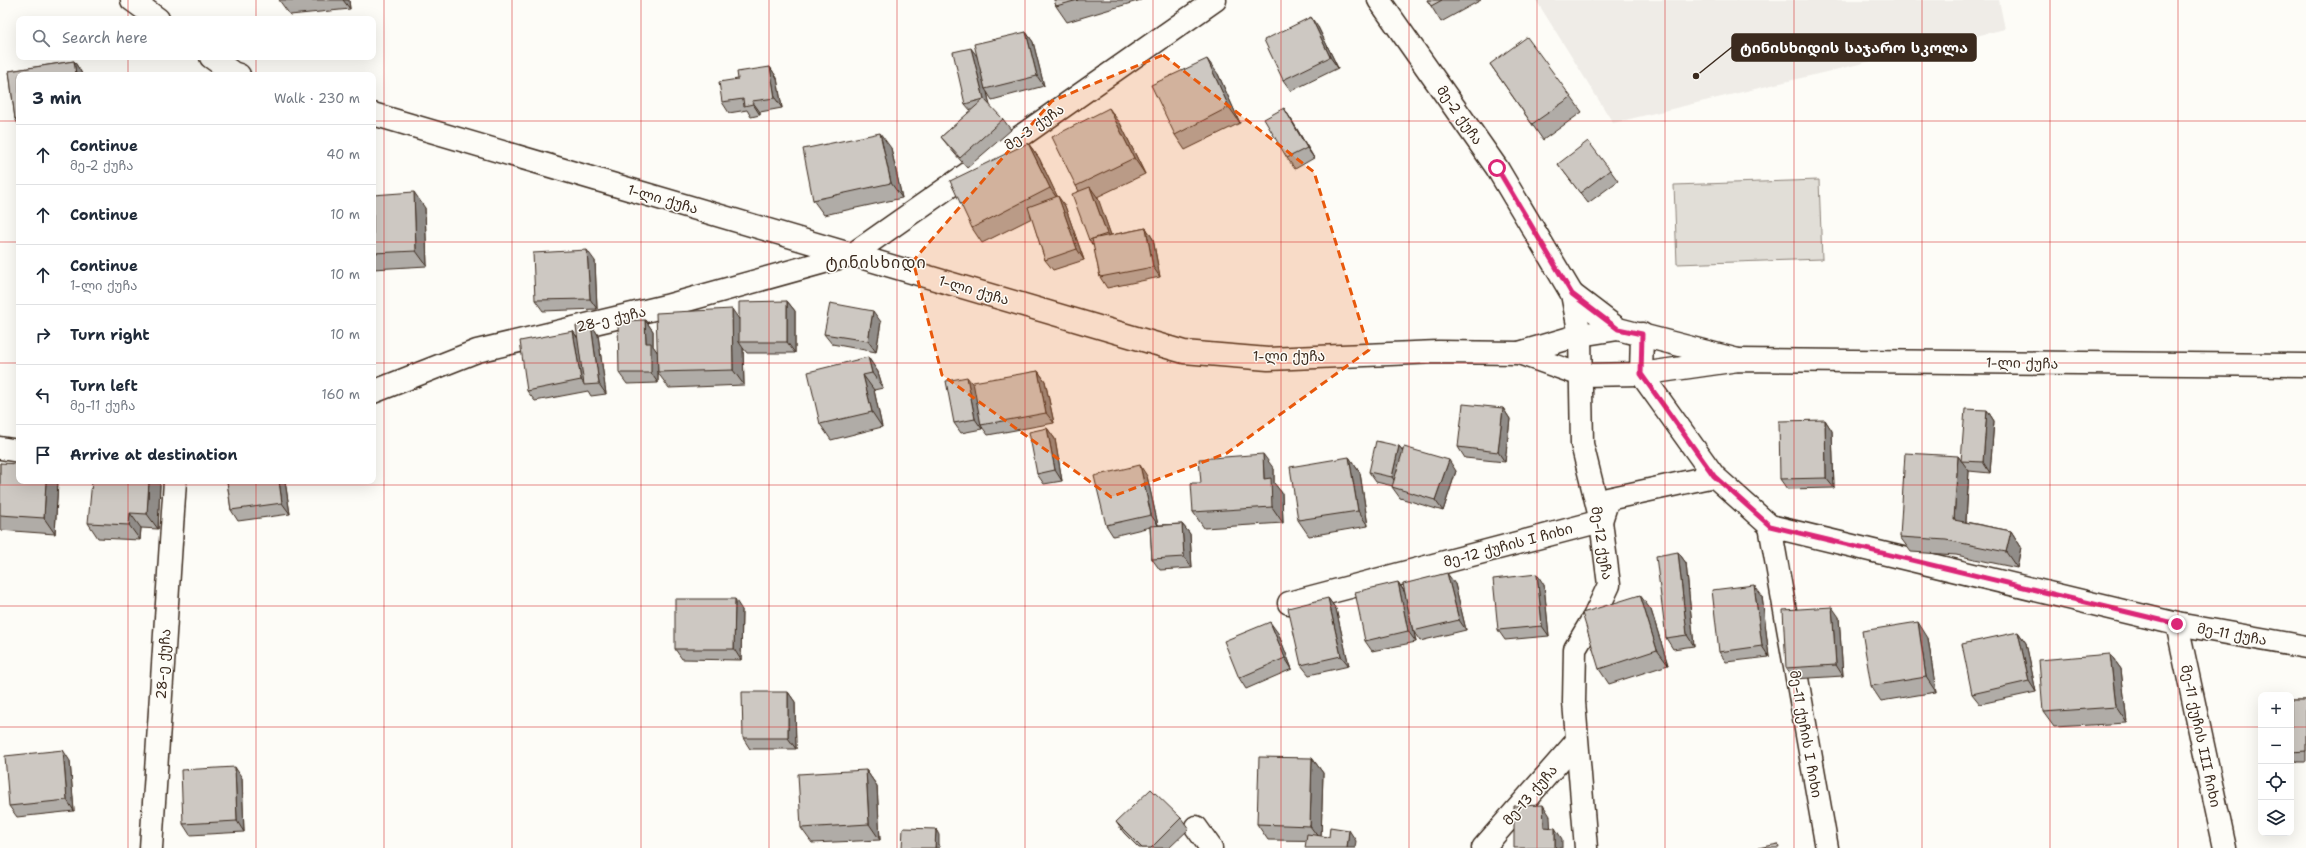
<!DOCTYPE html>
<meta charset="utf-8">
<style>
body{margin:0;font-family:"Shantell Sans","Noto Sans Georgian",sans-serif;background:#f2f2f3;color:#1f2937}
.controls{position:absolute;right:12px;bottom:12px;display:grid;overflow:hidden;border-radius:8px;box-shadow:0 4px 16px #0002}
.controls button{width:36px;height:36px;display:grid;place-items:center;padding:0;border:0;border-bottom:1px solid #e0e1e3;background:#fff;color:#1f2937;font:20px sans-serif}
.stop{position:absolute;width:12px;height:12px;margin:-9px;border:3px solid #db2777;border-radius:50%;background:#fff}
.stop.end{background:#db2777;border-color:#fff;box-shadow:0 1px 4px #0008}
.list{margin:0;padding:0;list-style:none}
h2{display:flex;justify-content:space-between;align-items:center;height:52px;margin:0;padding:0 16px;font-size:17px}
h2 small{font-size:13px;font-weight:400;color:#747a83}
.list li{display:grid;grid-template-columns:26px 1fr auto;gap:12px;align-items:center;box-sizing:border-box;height:60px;padding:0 16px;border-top:1px solid #e0e1e3}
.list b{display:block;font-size:15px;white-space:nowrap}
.list p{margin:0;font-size:13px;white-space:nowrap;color:#747a83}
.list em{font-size:13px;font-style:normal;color:#747a83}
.icon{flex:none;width:22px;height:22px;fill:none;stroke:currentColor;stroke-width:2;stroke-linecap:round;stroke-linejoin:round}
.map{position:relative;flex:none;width:2306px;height:848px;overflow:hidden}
.search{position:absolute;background:#fff;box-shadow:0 4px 16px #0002;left:16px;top:16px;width:360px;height:44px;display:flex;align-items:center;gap:10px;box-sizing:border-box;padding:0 14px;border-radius:8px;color:#747a83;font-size:15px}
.panel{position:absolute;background:#fff;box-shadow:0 4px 16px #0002;left:16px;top:72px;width:360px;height:412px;border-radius:8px}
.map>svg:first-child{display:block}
</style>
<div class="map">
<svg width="2306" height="848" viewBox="0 0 2306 848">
<rect width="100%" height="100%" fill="#fdfcf7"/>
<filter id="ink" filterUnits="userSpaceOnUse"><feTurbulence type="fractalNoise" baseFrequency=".025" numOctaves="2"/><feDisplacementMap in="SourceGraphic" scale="8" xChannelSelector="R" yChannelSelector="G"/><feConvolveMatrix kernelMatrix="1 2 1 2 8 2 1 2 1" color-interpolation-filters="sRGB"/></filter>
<g filter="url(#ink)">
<!-- built -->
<polygon fill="#efece7" points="1536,0 1999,0 2005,29 1613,123"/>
<!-- green -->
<polygon fill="#e1ded7" stroke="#8e847a" points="1819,180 1822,259 1677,264 1674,185"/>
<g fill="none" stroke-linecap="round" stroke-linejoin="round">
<defs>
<g id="minor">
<polyline points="1379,0 1497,168 1572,294 1580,335 1582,444 1601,521 1609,585 1594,617 1575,649 1574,702 1586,848"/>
<polyline points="1572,294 1618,329"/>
<polyline points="1642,334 1641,374 1714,476 1770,526 2177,624 2306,647"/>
<polyline points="373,392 477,351 666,306 853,254 1215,0"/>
<polyline points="0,448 19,451"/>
<polyline points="1770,526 1827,848"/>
<polyline points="1289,603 1601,521 1608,499 1714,476"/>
<polyline points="2177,624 2225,848"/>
<polyline points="1196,827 1211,848"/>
<polyline points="151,848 175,481"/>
<polyline points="1483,848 1576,742"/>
</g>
<g id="major">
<polyline points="132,0 158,19"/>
<polyline points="211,57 233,73 239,75"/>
<polyline points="373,114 1184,352 1268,359 1438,352 1519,353 1580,335 1618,329 1738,360"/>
<polyline points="1519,353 1581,375 1641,374 1738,360 2306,365"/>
</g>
</defs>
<!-- minor casing -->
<use href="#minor" stroke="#3b2a1e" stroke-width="25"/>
<!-- major casing -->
<use href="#major" stroke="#3b2a1e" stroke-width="25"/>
<!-- minor -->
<use href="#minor" stroke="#fdfcf7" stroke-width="22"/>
<!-- major -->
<use href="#major" stroke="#fdfcf7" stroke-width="22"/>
</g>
<!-- wall -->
<g fill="#b0aca7" stroke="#3b2a1e">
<polygon points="279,0 349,0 350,9 290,15"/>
<polygon points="1054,0 1141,0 1067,22 1056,6"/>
<polygon points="1427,0 1481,0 1441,22 1431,6"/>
<polygon points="1318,27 1338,68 1291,91 1283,80"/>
<polygon points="1026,32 1033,42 1044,86 992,100 987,92 990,106 1003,119 1011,130 967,168 949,147 941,137 971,111 965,104 977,56"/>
<polygon points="74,61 81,72 82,75 19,75 19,125 15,119 9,71"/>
<polygon points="1490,64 1571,97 1582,112 1543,140"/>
<polygon points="770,67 777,78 782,108 760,112 760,115 751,117 747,110 729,113 722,102 738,79"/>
<polygon points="1218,74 1240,123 1185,150 1175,135"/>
<polygon points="1291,119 1314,158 1295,169 1287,158"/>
<polygon points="1120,123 1145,174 1097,197 1111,235 1146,228 1153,239 1160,277 1107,288 1100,277 1094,247 1089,240 1079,191 1076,186"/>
<polygon points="1028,143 1039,158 1057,196 1065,206 1084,260 1053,270 1045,260 1032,218 982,243 972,228"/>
<polygon points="891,148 902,198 824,215 813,200"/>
<polygon points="1558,164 1610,170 1618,181 1588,203"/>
<polygon points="373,195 425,208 427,266 373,269"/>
<polygon points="595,261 597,309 543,311 535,300"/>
<polygon points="787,301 795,311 795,353 747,353 743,348 744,385 669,388 658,373 658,383 627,384 619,373 645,320 653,331 653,346 657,352"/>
<polygon points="881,322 876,352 832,344 824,334"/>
<polygon points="591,324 598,335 606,394 591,396 588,391 535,401 527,391 573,331 578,338"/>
<polygon points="868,357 878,372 883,388 874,390 882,427 831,440 820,424"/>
<polygon points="1038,371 1045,381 1054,423 988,435 982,427 982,429 961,433 954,423 974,387"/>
<polygon points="1503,408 1510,419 1505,462 1465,458 1458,447"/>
<polygon points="1987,410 1994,421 1990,473 1969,471 1966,522 2011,531 2021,547 2017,568 1956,555 1911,552 1900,537 1958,456 1961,461"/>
<polygon points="1825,420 1832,431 1834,488 1787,489 1780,479"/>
<polygon points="1047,428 1055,439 1062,481 1044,484 1037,474"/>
<polygon points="1399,446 1403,451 1456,471 1443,511 1400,498 1392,487 1393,486 1376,482 1369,472"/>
<polygon points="1349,457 1360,473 1368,526 1309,536 1298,520"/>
<polygon points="0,463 58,481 55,534 0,530"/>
<polygon points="1274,469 1274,483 1282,493 1283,523 1204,528 1193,512 1201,483"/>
<polygon points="1147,476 1158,525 1182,524 1190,534 1192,568 1160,570 1152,559 1150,527 1113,536 1106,525"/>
<polygon points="227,481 285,481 290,514 238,521 231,510"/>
<polygon points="160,485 158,529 141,528 140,540 98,538 88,523"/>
<polygon points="1678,552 1686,563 1694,646 1673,649 1666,638"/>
<polygon points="1398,582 1405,592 1455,584 1466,630 1420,641 1414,632 1416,642 1372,651 1365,641"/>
<polygon points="1544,585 1549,636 1505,640 1498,630"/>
<polygon points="1762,596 1769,657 1726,662 1719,652"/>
<polygon points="1328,598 1336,609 1349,666 1309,675 1301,665"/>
<polygon points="742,610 741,660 682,659 675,649"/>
<polygon points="1651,610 1668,665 1609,684 1599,669"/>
<polygon points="1839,617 1843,676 1794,679 1786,668"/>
<polygon points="2018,632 2026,643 2036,692 1980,704 1972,694"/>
<polygon points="1278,633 1292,669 1246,689 1239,678"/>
<polygon points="1928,638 1936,692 1881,701 1871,686"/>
<polygon points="2110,654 2121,669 2127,723 2054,727 2043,712"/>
<polygon points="788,692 795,702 796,749 750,749 743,738"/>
<polygon points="2291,700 2306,700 2306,762 2297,762 2291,754"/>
<polygon points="1312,758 1323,773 1321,836 1356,841 1268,840 1257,824"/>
<polygon points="70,761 74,811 17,817 9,806"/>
<polygon points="866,770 877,786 880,840 812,843 801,828"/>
<polygon points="242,778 244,832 190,835 183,824"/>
<polygon points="1181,818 1189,829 1169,848 1139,848 1124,833 1116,822"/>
</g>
<!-- shaded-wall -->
<g fill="#908c88" stroke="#3b2a1e">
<polygon points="343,0 349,0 350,9"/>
<polygon points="1311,17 1318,27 1338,68 1330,57"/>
<polygon points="1026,32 1033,42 1044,86 1037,76"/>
<polygon points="971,48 979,59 985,89 987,92 991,110 984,99"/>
<polygon points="1207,59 1218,74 1240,123 1229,107"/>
<polygon points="74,61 81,72 82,75 76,75 76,74"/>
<polygon points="770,67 777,78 782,108 775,98"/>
<polygon points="752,101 760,112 760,115 753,104"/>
<polygon points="1109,108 1120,123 1145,174 1134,158"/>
<polygon points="1284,108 1291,119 1314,158 1307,148"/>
<polygon points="880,133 891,148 902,198 891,183"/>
<polygon points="1028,143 1039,158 1061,204 1050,188"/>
<polygon points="1090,187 1098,198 1114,244 1107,234"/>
<polygon points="414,192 425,208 427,266 416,251"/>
<polygon points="1058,196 1065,206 1084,260 1077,249"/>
<polygon points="1146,228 1153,239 1160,277 1153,267"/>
<polygon points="587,250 595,261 597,309 590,299"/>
<polygon points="787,301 795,311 795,353 787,342"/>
<polygon points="732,309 743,325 739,342 743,348 744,385 733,370"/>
<polygon points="873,311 881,322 876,352 868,341"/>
<polygon points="645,320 653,331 653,346 658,353 658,383 651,373 646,343"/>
<polygon points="591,324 598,335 606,394 599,384"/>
<polygon points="573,331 580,342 585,385 581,380"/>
<polygon points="868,357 878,372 883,388 872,373"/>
<polygon points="1038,371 1045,381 1054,423 1046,413"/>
<polygon points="863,375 874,390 882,427 872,412"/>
<polygon points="967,377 975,387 981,425 982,427 982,429 975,419"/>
<polygon points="1503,408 1510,419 1505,462 1498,452"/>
<polygon points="1987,410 1994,421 1990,473 1983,462"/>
<polygon points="1825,420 1832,431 1834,488 1826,478"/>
<polygon points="1047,428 1055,439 1062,481 1055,470"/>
<polygon points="1399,446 1407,456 1399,488 1392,477"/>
<polygon points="1263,454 1274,469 1274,483 1282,493 1283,523 1272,507 1264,479"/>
<polygon points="1958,456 1969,471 1965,535 1954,520"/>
<polygon points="1349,457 1360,473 1368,526 1358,511"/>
<polygon points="1449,460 1456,471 1443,511 1435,500"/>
<polygon points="1140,465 1147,476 1158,525 1151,515"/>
<polygon points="46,481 58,481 55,534 44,518"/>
<polygon points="149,481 157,481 160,485 158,529 147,514"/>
<polygon points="279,481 285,481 290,514 282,503"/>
<polygon points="130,513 141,528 140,540 129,525"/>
<polygon points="1182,524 1190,534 1192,568 1184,557"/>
<polygon points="2011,531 2021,547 2017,568 2006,552"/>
<polygon points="1678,552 1686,563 1694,646 1687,635"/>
<polygon points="1447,573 1455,584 1466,630 1459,620"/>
<polygon points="1537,574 1544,585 1549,636 1542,626"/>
<polygon points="1398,582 1405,593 1413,631 1414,632 1416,642 1408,631"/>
<polygon points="1754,585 1762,596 1769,657 1762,646"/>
<polygon points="1640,595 1651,610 1668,665 1657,650"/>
<polygon points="1328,598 1336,609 1349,666 1341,656"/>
<polygon points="735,599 742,610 741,660 734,649"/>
<polygon points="1832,607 1839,617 1843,676 1836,665"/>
<polygon points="1270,622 1278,633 1292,669 1285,658"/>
<polygon points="1918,622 1928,638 1936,692 1926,677"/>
<polygon points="2018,632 2026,643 2036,692 2029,681"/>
<polygon points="2110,654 2121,669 2127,723 2116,707"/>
<polygon points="788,692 795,702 796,749 788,738"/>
<polygon points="63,750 70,761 74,811 67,800"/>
<polygon points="1312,758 1323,773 1321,841 1310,826"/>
<polygon points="235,767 242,778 244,832 237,821"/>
<polygon points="866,770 877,786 880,840 869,824"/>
<polygon points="1543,805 1550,816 1551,838 1544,827"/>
<polygon points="1555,828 1562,839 1562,848 1555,848"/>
<polygon points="936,829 939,835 939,848 935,848"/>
<polygon points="1349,830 1356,841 1355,848 1347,848"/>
</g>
<!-- building -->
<g fill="#cdc8c2" stroke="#3b2a1e">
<polygon points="1054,0 1078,0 1056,6"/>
<polygon points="1427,0 1442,0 1431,6"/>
<polygon points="1311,17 1330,57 1283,80 1264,40"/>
<polygon points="1026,32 1037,76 985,89 974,44"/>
<polygon points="1527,37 1571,97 1532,124 1490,64"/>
<polygon points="971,48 984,99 965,104 953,52"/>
<polygon points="1207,59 1229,107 1175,135 1151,85"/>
<polygon points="74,61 76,74 72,75 19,75 19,118 15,119 9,71"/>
<polygon points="770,67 775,98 752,101 753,104 744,106 743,99 722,102 719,82 738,79 737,72"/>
<polygon points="984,99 1003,119 960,158 941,137"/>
<polygon points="1109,108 1134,158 1076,186 1052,137"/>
<polygon points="1284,108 1307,148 1287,158 1264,119"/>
<polygon points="880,133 891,183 813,200 803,149"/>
<polygon points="1588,141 1610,170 1580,193 1558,164"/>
<polygon points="1028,143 1050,188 972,228 950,181"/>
<polygon points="1090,187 1107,234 1089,240 1072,194"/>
<polygon points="414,192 416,251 373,253 373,195"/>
<polygon points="1058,196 1077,249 1045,260 1028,207"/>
<polygon points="1146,228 1153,267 1100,277 1092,239"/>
<polygon points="587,250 590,299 535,300 533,253"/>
<polygon points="787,301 787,342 739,342 739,302"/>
<polygon points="830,303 873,311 868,341 824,334"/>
<polygon points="732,309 733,370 658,372 656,313"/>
<polygon points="645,320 646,343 651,343 651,373 619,373 618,321"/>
<polygon points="591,324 599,384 584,385 576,326"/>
<polygon points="573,331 581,380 527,391 520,341"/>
<polygon points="868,357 872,373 863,375 872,412 820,424 808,372"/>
<polygon points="1038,371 1046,413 981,425 973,382"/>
<polygon points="967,377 975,419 954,423 946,381"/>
<polygon points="1463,404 1503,408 1498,452 1458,447"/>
<polygon points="1965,409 1987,410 1983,462 1961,461"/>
<polygon points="1825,420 1826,478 1780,479 1779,421"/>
<polygon points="1047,428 1055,470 1037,474 1029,432"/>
<polygon points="1376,441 1399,446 1392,477 1369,472"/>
<polygon points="1404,447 1449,460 1435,500 1392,487"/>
<polygon points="1905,453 1958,456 1954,520 2011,531 2006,552 1946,540 1900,537"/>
<polygon points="1263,454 1264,479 1271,478 1272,507 1193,512 1191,483 1201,483 1199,459"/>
<polygon points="1349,457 1358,511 1298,520 1290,467"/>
<polygon points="0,463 19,464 19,481 46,481 44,518 0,515"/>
<polygon points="1140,465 1151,515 1106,525 1094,476"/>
<polygon points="92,481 149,481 147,514 130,513 129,525 88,523"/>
<polygon points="227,481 279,481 282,503 231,510"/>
<polygon points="1182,524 1184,557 1152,559 1150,526"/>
<polygon points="1678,552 1687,635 1666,638 1656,556"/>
<polygon points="1447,573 1459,620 1413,631 1403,584"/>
<polygon points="1537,574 1542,626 1498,630 1493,579"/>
<polygon points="1398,582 1408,631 1365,641 1355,592"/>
<polygon points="1754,585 1762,646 1719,652 1712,590"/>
<polygon points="1640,595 1657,650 1599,669 1582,613"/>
<polygon points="1328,598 1341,656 1301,665 1288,608"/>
<polygon points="675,599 735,599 734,649 675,649"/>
<polygon points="1832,607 1836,665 1786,668 1783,610"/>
<polygon points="1270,622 1285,658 1239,678 1224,641"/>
<polygon points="1918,622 1926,677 1871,686 1862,631"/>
<polygon points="2018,632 2029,681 1972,694 1962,644"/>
<polygon points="2110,654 2116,707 2043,712 2039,660"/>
<polygon points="742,692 788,692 788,738 743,738"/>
<polygon points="2291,700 2306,700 2306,751 2291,752"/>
<polygon points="63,750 67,800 9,806 5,756"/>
<polygon points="1259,757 1312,758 1310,826 1257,824"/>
<polygon points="235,767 237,821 183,824 181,770"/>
<polygon points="866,770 869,824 801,828 798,774"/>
<polygon points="1151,789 1181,818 1151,848 1142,848 1116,822"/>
<polygon points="1543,805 1544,827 1555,828 1555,848 1514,848 1514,806"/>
<polygon points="1330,827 1349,830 1347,848 1305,848 1307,834 1329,837"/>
<polygon points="903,828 936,829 935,848 902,848"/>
<polygon points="1778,844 1779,848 1758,848"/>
</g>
</g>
<g fill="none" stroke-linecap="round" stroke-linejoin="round" filter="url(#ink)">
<!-- route -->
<polyline stroke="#db2777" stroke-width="5" points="1497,168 1572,294 1618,329 1642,334 1641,374 1714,476 1770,526 2177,624"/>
</g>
<!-- marked area -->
<path fill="#e8590c" fill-opacity="0.2" stroke="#e8590c" stroke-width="3" stroke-dasharray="8 5" stroke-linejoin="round" d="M 1163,55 L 1314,172 L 1369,350 L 1227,453 L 1111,497 L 942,375 L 913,261 L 1052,101 Z"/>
<!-- grid -->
<path fill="none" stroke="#d62828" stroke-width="1" stroke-opacity="0.55" d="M 128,0 L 128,19M 256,0 L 256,19M 384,0 L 384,848M 512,0 L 512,848M 641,0 L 641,848M 769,0 L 769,848M 897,0 L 897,848M 1025,0 L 1025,848M 1153,0 L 1153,848M 1281,0 L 1281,848M 1409,0 L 1409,848M 1537,0 L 1537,848M 1665,0 L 1665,848M 1794,0 L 1794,848M 1922,0 L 1922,848M 2050,0 L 2050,848M 2178,0 L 2178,848M 128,57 L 128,75M 256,57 L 256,75M 0,121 L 19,121M 373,121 L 2306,121M 0,242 L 19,242M 373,242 L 2306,242M 0,363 L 19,363M 373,363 L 2306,363M 128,481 L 128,848M 256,481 L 256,848M 0,485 L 2306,485M 0,606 L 2306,606M 0,727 L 2261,727M 2291,727 L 2306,727"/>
<g text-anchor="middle" stroke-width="3" stroke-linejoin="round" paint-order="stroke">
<!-- street labels -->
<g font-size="14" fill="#3b2a1e" stroke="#fdfcf7">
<text transform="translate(1460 115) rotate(55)" y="5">მე-2 ქუჩა</text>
<text transform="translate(1034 127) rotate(-35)" y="5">მე-3 ქუჩა</text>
<text transform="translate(663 199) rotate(16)" y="5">1-ლი ქუჩა</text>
<text transform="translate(974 290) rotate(16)" y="5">1-ლი ქუჩა</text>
<text transform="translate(611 319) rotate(-13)" y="5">28-ე ქუჩა</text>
<text x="1289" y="361">1-ლი ქუჩა</text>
<text transform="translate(2022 363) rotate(1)" y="5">1-ლი ქუჩა</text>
<text transform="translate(1602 543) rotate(81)" y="5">მე-12 ქუჩა</text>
<text transform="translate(1508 545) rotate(-15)" y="5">მე-12 ქუჩის I ჩიხი</text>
<text transform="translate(2232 634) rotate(10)" y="5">მე-11 ქუჩა</text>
<text transform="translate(163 664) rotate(-86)" y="5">28-ე ქუჩა</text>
<text transform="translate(1806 734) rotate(80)" y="5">მე-11 ქუჩის I ჩიხი</text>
<text transform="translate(2201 736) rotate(78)" y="5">მე-11 ქუჩის III ჩიხი</text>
<text transform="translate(1530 795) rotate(-49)" y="5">მე-13 ქუჩა</text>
</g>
<!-- quarter labels -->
<g font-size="16" letter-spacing="1" fill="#3b2a1e" stroke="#fdfcf7">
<text x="876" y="268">ტინისხიდი</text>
</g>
</g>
<!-- callouts -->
<path fill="none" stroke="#3b2a1e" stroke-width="1.5" d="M1696 76L1732 47"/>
<circle fill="#3b2a1e" stroke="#fdfcf7" stroke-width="1.5" cx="1696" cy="76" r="4"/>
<rect fill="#3b2a1e" stroke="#3b2a1e" stroke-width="1.5" x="1732" y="34" width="244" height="27" rx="4"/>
<g font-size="15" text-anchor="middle" font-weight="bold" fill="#fff">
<text x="1854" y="53">ტინისხიდის საჯარო სკოლა</text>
</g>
</svg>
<div class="controls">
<button>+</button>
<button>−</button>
<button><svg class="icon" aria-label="locate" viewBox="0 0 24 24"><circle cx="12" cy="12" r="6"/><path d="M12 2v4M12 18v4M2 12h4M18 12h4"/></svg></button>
<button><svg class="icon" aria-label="layers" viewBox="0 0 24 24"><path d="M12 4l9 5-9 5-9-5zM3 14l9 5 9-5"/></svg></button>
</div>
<div class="stop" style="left:1497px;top:168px"></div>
<div class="stop end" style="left:2177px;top:624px"></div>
<div class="search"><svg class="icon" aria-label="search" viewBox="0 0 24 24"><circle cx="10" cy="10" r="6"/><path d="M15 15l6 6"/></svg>Search here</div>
<section class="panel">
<h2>3 min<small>Walk · 230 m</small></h2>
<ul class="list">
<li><svg class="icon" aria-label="ahead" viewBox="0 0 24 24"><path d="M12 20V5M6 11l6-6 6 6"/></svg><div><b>Continue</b><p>მე-2 ქუჩა</p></div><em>40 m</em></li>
<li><svg class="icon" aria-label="ahead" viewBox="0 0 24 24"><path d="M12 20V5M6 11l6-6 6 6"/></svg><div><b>Continue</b></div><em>10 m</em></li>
<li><svg class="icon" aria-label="ahead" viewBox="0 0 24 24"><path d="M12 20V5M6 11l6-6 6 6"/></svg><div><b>Continue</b><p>1-ლი ქუჩა</p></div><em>10 m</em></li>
<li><svg class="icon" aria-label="right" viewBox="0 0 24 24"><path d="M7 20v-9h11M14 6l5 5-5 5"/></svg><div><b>Turn right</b></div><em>10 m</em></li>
<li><svg class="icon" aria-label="left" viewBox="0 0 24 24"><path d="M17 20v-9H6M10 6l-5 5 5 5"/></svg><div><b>Turn left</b><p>მე-11 ქუჩა</p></div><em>160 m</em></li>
<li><svg class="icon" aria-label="arrive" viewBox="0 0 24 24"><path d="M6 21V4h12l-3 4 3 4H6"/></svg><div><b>Arrive at destination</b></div></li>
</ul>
</section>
</div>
